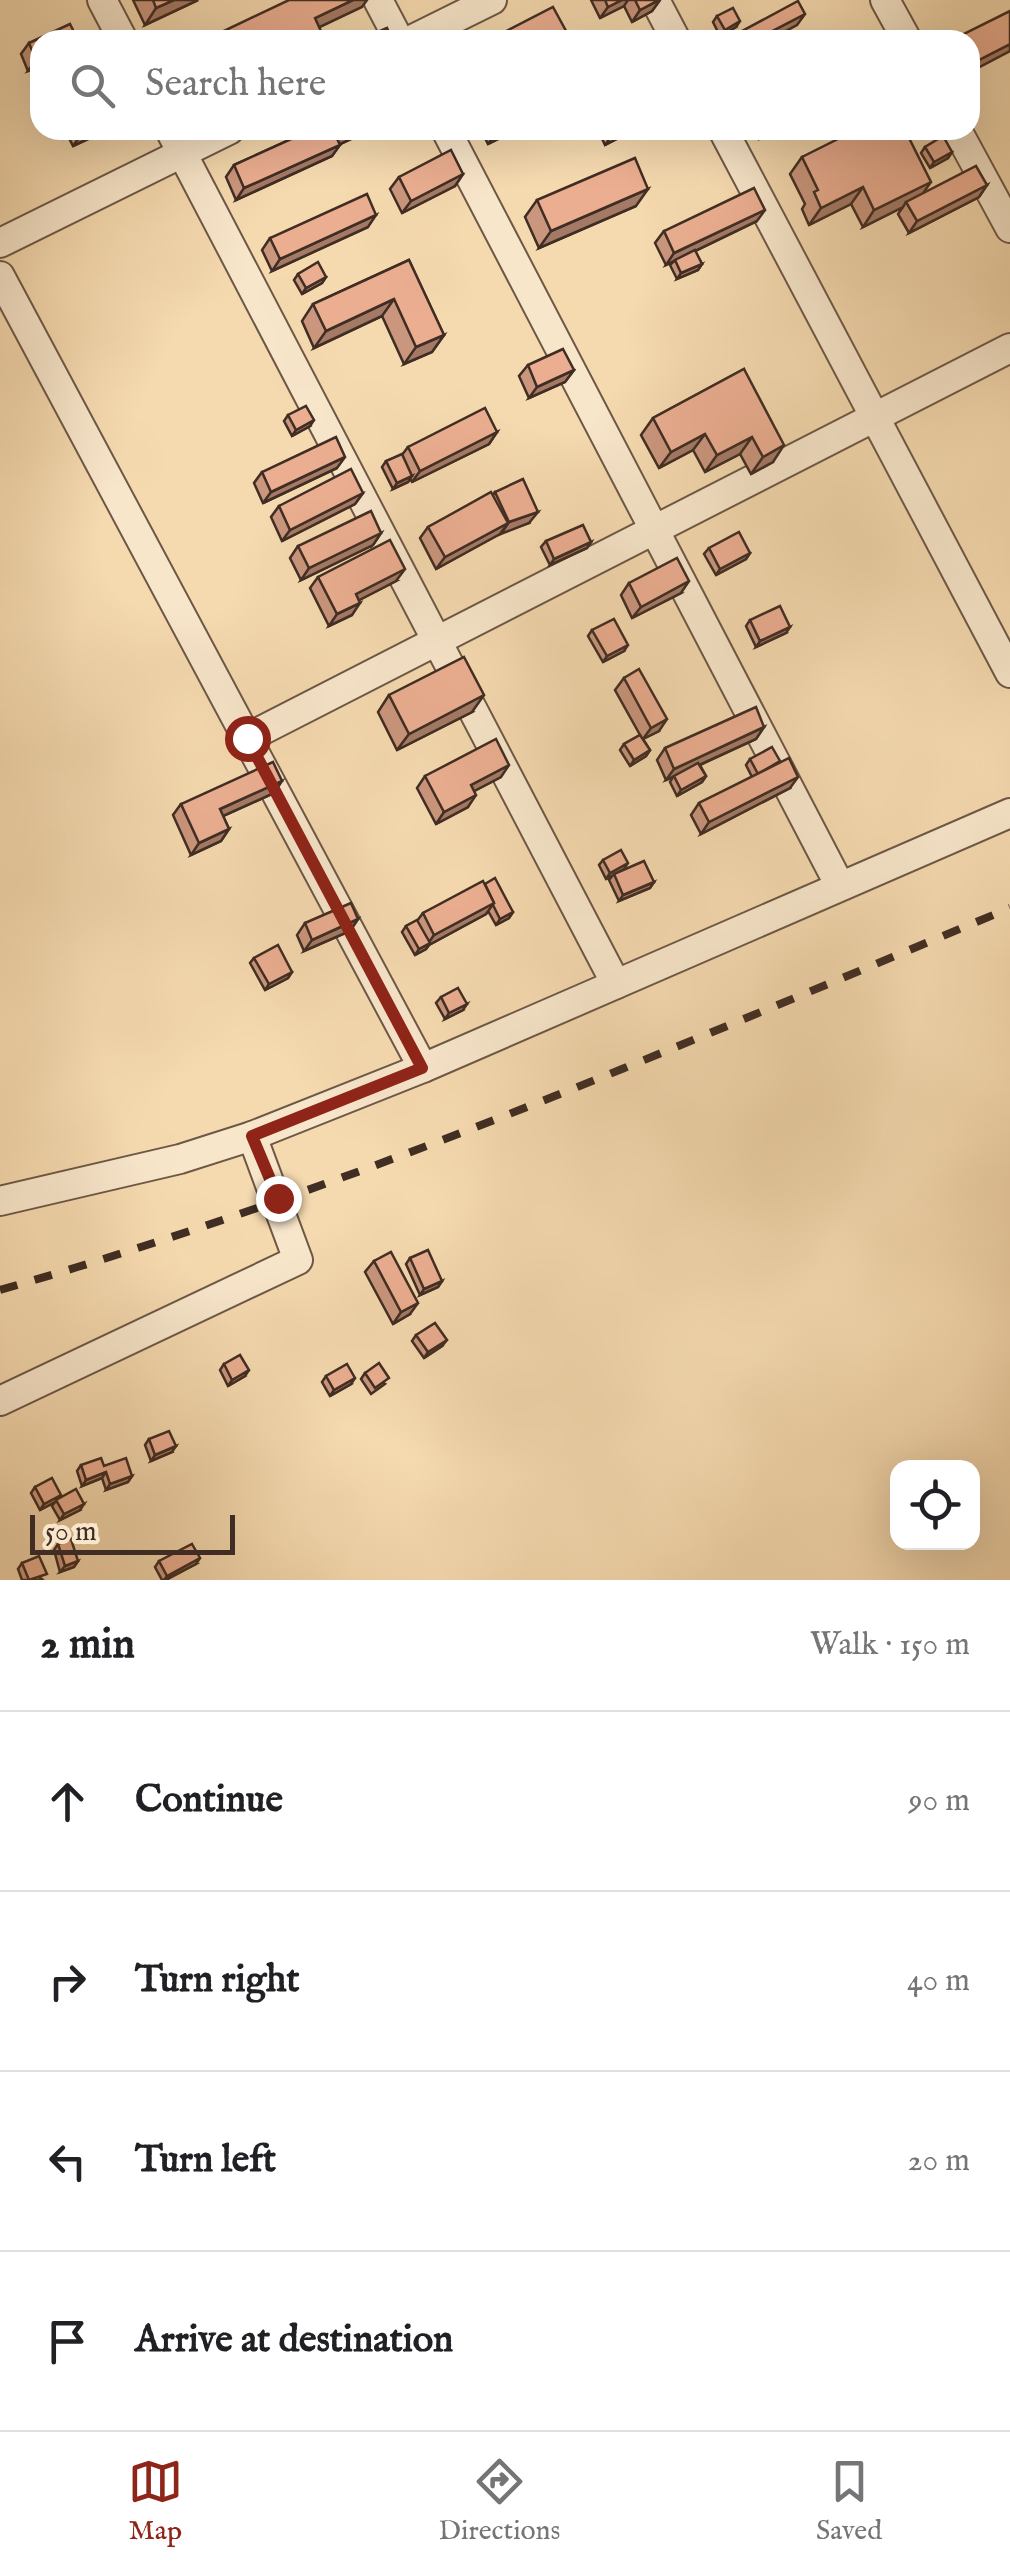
<!DOCTYPE html>
<meta charset="utf-8">
<style>
body{margin:0;font-family:"IM FELL English",serif;background:#f2f2f2;color:#202124}
.controls{position:absolute;right:30px;bottom:30px;display:grid;overflow:hidden;border-radius:20px;box-shadow:0 10px 40px #0002}
.controls button{width:90px;height:90px;display:grid;place-items:center;padding:0;border:0;border-bottom:2px solid #e0e0e0;background:#fff;color:#202124;font:50px sans-serif}
.scale{position:absolute;left:30px;bottom:25px;width:205px;box-sizing:border-box;padding-left:10px;border:5px solid #402d23;border-top:0;font-size:28px;line-height:35px;white-space:nowrap;color:#402d23;-webkit-text-stroke:8px #f8e6cb;paint-order:stroke}
.stop{position:absolute;width:30px;height:30px;margin:-22px;border:8px solid #8f2418;border-radius:50%;background:#fff}
.stop.end{background:#8f2418;border-color:#fff;box-shadow:0 2px 10px #0008}
.list{margin:0;padding:0;list-style:none}
h2{display:flex;justify-content:space-between;align-items:center;height:130px;margin:0;padding:0 40px;font-size:42px}
h2 small{font-size:32px;font-weight:400;color:#757577}
.list li{display:grid;grid-template-columns:65px 1fr auto;gap:30px;align-items:center;box-sizing:border-box;height:180px;padding:0 40px;border-top:2px solid #e0e0e0}
.list b{display:block;font-size:38px;white-space:nowrap}
.list em{font-size:32px;font-style:normal;color:#757577}
.icon{flex:none;width:55px;height:55px;fill:none;stroke:currentColor;stroke-width:2;stroke-linecap:round;stroke-linejoin:round}
.map{position:relative;flex:none;width:1010px;height:1580px;overflow:hidden}
.search{position:absolute;background:#fff;box-shadow:0 10px 40px #0002;left:30px;right:30px;top:30px;height:110px;display:flex;align-items:center;gap:25px;box-sizing:border-box;padding:0 35px;border-radius:30px;color:#757577;font-size:38px}
.sheet{height:850px;background:#fff}
nav{display:flex;justify-content:space-around;align-items:center;box-sizing:border-box;height:140px;border-top:2px solid #e0e0e0;background:#fff;font-size:28px;color:#757577}
nav a{display:grid;justify-items:center;gap:5px}
nav .on{color:#8f2418}
.map>svg:first-child{display:block}
</style>
<div class="map">
<svg width="1010" height="1580" viewBox="0 0 1010 1580">
<rect width="100%" height="100%" fill="#f5d9af"/>
<filter id="stains"><feTurbulence type="fractalNoise" baseFrequency=".002" numOctaves="4"/><feColorMatrix values="0 0 0 0 .2 0 0 0 0 .09 0 0 0 0 .02 0 0 0 .5 -.17"/></filter>
<radialGradient id="worn" r=".72"><stop offset=".6" stop-color="#630" stop-opacity="0"/><stop offset="1" stop-color="#630" stop-opacity=".3"/></radialGradient>
<g fill="none" stroke-linecap="round" stroke-linejoin="round">
<defs>
<g id="minor">
<polyline points="102,0 123,40"/>
<polyline points="378,0 399,40"/>
<polyline points="655,0 676,40"/>
<polyline points="885,0 907,40"/>
<polyline points="411,40 492,0"/>
<polyline points="170,130 616,984"/>
<polyline points="446,130 840,886"/>
<polyline points="723,130 1010,673"/>
<polyline points="957,130 1010,228"/>
<polyline points="0,243 229,130"/>
<polyline points="0,276 423,1068"/>
<polyline points="247,738 1010,348"/>
<polyline points="0,1201 180,1159 252,1136 423,1068 1010,813"/>
<polyline points="0,1401 298,1260 252,1136"/>
</g>
</defs>
<!-- minor casing -->
<use href="#minor" stroke="#6d5846" stroke-width="32"/>
<!-- minor -->
<use href="#minor" stroke="#f8e6cb" stroke-width="28"/>
<!-- rail -->
<path stroke="#402d23" stroke-width="8" stroke-dasharray="18 18" stroke-linecap="butt" d="M 0,1290 C 346,1191 678,1046 1010,908"/>
</g>
<!-- wall -->
<g fill="#ca967d" stroke="#402d23" stroke-width="2.5">
<polygon points="133,0 198,0 145,25"/>
<polygon points="591,0 660,0 652,11 632,22 624,6 600,18"/>
<polygon points="717,16 736,27 720,36 713,22"/>
<polygon points="29,43 40,66 28,71 21,54"/>
<polygon points="40,66 40,86 33,73"/>
<polygon points="65,130 107,130 73,146"/>
<polygon points="311,130 370,130 340,144 332,156 236,200 226,177 234,165"/>
<polygon points="481,130 516,130 488,144"/>
<polygon points="598,130 634,130 605,145"/>
<polygon points="757,130 776,130 761,138"/>
<polygon points="908,138 923,194 987,185 979,197 909,233 898,214 903,207 863,227 851,204 809,225 802,209 805,204 790,174 802,157"/>
<polygon points="925,147 952,152 948,158 930,168 921,153"/>
<polygon points="463,174 455,186 402,213 390,189 399,177"/>
<polygon points="537,200 636,206 539,248 525,217"/>
<polygon points="757,221 695,251 702,264 698,270 677,279 670,265 674,261 666,265 655,243 664,231"/>
<polygon points="368,227 272,271 262,250 270,238"/>
<polygon points="409,260 444,335 432,352 404,364 382,316 314,348 302,321 313,304"/>
<polygon points="298,274 326,277 322,283 302,294 294,280"/>
<polygon points="528,365 574,370 565,382 529,398 519,376"/>
<polygon points="744,369 773,462 751,474 740,454 705,472 693,450 659,468 641,435 653,418"/>
<polygon points="288,415 310,426 292,436 284,421"/>
<polygon points="497,432 489,444 412,482 410,479 408,482 393,489 382,467 386,461 402,455 408,447"/>
<polygon points="337,468 263,503 254,483 262,472"/>
<polygon points="495,492 529,523 501,533 436,569 420,538 428,527 493,495"/>
<polygon points="363,493 355,504 282,541 271,517 279,506"/>
<polygon points="381,533 373,545 301,580 290,558 298,546"/>
<polygon points="546,541 591,542 587,548 550,565 541,547"/>
<polygon points="709,548 750,553 746,559 716,575 704,554"/>
<polygon points="318,577 396,581 359,600 352,615 329,626 310,588"/>
<polygon points="629,583 681,593 632,618 621,595"/>
<polygon points="750,620 786,633 756,647 746,626"/>
<polygon points="592,630 624,651 603,662 588,636"/>
<polygon points="624,678 659,731 643,739 650,750 646,756 630,766 620,750 624,744 640,735 615,690"/>
<polygon points="389,695 472,712 397,750 378,712"/>
<polygon points="764,727 756,739 700,765 706,776 702,782 677,796 670,782 673,777 666,780 657,760 665,748"/>
<polygon points="750,759 790,788 701,834 691,815 699,803 752,777 746,765"/>
<polygon points="425,776 501,777 474,791 468,807 436,824 417,788"/>
<polygon points="274,793 223,816 229,829 221,841 191,855 173,815 181,804"/>
<polygon points="603,860 617,873 654,882 650,888 619,901 609,880 613,875 606,879 599,865"/>
<polygon points="485,884 513,912 509,918 496,925 488,911 486,914 429,945 426,949 415,955 402,932 406,926 417,921 423,913"/>
<polygon points="358,919 350,931 304,951 297,935 305,923"/>
<polygon points="254,958 292,972 288,978 265,990 250,963"/>
<polygon points="441,997 463,1010 445,1019 436,1003"/>
<polygon points="410,1258 442,1281 438,1287 420,1295 406,1264"/>
<polygon points="374,1261 410,1314 393,1324 365,1272"/>
<polygon points="416,1335 442,1346 424,1358 412,1341"/>
<polygon points="224,1364 245,1376 228,1386 220,1370"/>
<polygon points="365,1373 385,1384 371,1394 361,1379"/>
<polygon points="326,1376 351,1384 330,1396 322,1382"/>
<polygon points="149,1439 172,1452 151,1461 145,1445"/>
<polygon points="81,1465 104,1466 132,1476 128,1482 106,1490 102,1478 82,1486 77,1471"/>
<polygon points="35,1487 58,1499 80,1510 60,1520 52,1506 55,1502 40,1510 31,1493"/>
<polygon points="58,1544 78,1561 74,1567 60,1572 54,1550"/>
<polygon points="159,1561 196,1564 166,1580 162,1580 155,1567"/>
<polygon points="22,1563 43,1580 22,1580 18,1569"/>
</g>
<!-- shaded-wall -->
<g fill="#a47a66" stroke="#402d23" stroke-width="2.5">
<polygon points="174,0 198,0 145,25 156,8"/>
<polygon points="353,0 367,0 362,7 303,35 315,18"/>
<polygon points="622,0 628,0 624,6 600,18 608,7"/>
<polygon points="660,0 652,11 632,22 640,10"/>
<polygon points="805,14 797,25 769,40 755,40"/>
<polygon points="740,21 736,27 720,36 725,30"/>
<polygon points="1010,44 1010,51 970,72 971,64"/>
<polygon points="40,58 40,66 28,71 36,60"/>
<polygon points="90,130 107,130 73,146 81,135"/>
<polygon points="353,130 370,130 332,148 340,136"/>
<polygon points="498,130 516,130 488,144"/>
<polygon points="616,130 634,130 605,145"/>
<polygon points="766,130 776,130 761,138"/>
<polygon points="903,130 924,130 892,146"/>
<polygon points="340,145 332,156 236,200 244,188"/>
<polygon points="952,152 948,158 930,168 934,162"/>
<polygon points="463,174 455,186 402,213 411,201"/>
<polygon points="931,182 919,199 906,202 903,207 863,227 874,210"/>
<polygon points="987,185 979,197 909,233 917,221"/>
<polygon points="863,187 851,204 809,225 821,208"/>
<polygon points="648,189 636,206 539,248 551,231"/>
<polygon points="765,210 757,221 666,265 674,253"/>
<polygon points="376,215 368,227 272,271 280,259"/>
<polygon points="702,264 698,270 677,279 681,273"/>
<polygon points="326,277 322,283 302,294 306,288"/>
<polygon points="394,299 382,316 314,348 326,331"/>
<polygon points="444,335 432,352 404,364 416,347"/>
<polygon points="574,370 565,382 529,398 537,387"/>
<polygon points="314,420 310,426 292,436 296,430"/>
<polygon points="497,432 489,444 412,482 420,471"/>
<polygon points="705,434 693,450 659,468 671,452"/>
<polygon points="752,437 740,454 705,472 717,455"/>
<polygon points="784,445 773,462 751,474 763,457"/>
<polygon points="345,457 337,468 263,503 271,492"/>
<polygon points="412,476 408,482 393,489 397,483"/>
<polygon points="363,493 355,504 282,541 290,530"/>
<polygon points="538,512 529,523 501,534 509,522"/>
<polygon points="508,523 500,534 436,569 445,557"/>
<polygon points="381,533 373,545 301,580 309,568"/>
<polygon points="591,542 587,548 550,565 554,559"/>
<polygon points="750,553 746,559 716,575 720,569"/>
<polygon points="405,569 396,581 348,606 356,594"/>
<polygon points="689,581 681,593 632,618 641,607"/>
<polygon points="360,603 352,615 329,626 337,614"/>
<polygon points="790,627 786,633 756,647 760,641"/>
<polygon points="628,645 624,651 603,662 607,656"/>
<polygon points="484,695 472,712 397,750 409,734"/>
<polygon points="667,719 659,731 643,739 651,728"/>
<polygon points="764,727 756,739 666,780 674,769"/>
<polygon points="650,750 646,756 630,766 634,760"/>
<polygon points="509,765 501,777 463,797 471,785"/>
<polygon points="706,776 702,782 677,796 681,790"/>
<polygon points="798,777 790,788 701,834 709,822"/>
<polygon points="282,781 274,793 212,821 220,809"/>
<polygon points="476,795 468,807 436,824 444,812"/>
<polygon points="229,829 221,841 191,855 199,843"/>
<polygon points="628,863 624,869 606,879 610,873"/>
<polygon points="654,882 650,888 619,901 623,895"/>
<polygon points="494,903 486,914 429,945 426,949 415,955 419,949 427,945 434,935"/>
<polygon points="513,912 509,918 496,925 500,919"/>
<polygon points="358,919 350,931 304,951 312,940"/>
<polygon points="292,972 288,978 265,990 269,984"/>
<polygon points="467,1004 463,1010 445,1019 449,1013"/>
<polygon points="442,1281 438,1287 420,1295 424,1289"/>
<polygon points="418,1303 410,1314 393,1324 401,1312"/>
<polygon points="447,1340 442,1346 424,1358 428,1352"/>
<polygon points="249,1370 245,1376 228,1386 232,1380"/>
<polygon points="355,1378 351,1384 330,1396 334,1390"/>
<polygon points="176,1446 172,1452 151,1461 155,1455"/>
<polygon points="106,1472 102,1478 82,1486 86,1480"/>
<polygon points="132,1476 128,1482 106,1490 110,1484"/>
<polygon points="61,1495 57,1501 40,1510 44,1504"/>
<polygon points="84,1504 80,1510 60,1520 64,1514"/>
<polygon points="200,1558 196,1564 164,1580 167,1576"/>
<polygon points="78,1561 74,1567 60,1572 65,1566"/>
</g>
<!-- building -->
<g fill="#ebae91" stroke="#402d23" stroke-width="2.5">
<polygon points="153,0 174,0 156,8"/>
<polygon points="289,0 353,0 315,18 325,40 205,40"/>
<polygon points="605,0 622,0 608,7"/>
<polygon points="635,0 659,0 640,10"/>
<polygon points="798,1 805,14 755,40 733,40 731,37"/>
<polygon points="553,7 571,40 489,40"/>
<polygon points="733,8 740,21 725,30 717,16"/>
<polygon points="1010,11 1010,44 971,64 970,40 959,40 958,37"/>
<polygon points="70,24 78,40 40,40 40,58 36,60 29,43"/>
<polygon points="387,28 392,40 367,40 366,37"/>
<polygon points="683,34 686,40 671,40"/>
<polygon points="311,130 333,130 340,145 244,188 234,165"/>
<polygon points="337,130 353,130 340,136"/>
<polygon points="856,130 905,130 931,182 874,210 863,187 821,208 814,192 818,190 802,157"/>
<polygon points="943,136 952,152 934,162 925,147"/>
<polygon points="451,150 463,174 411,201 399,177"/>
<polygon points="635,158 648,189 551,231 537,200"/>
<polygon points="976,166 987,185 917,221 906,202"/>
<polygon points="754,188 765,210 674,253 664,231"/>
<polygon points="367,194 376,215 280,259 270,238"/>
<polygon points="695,250 702,264 681,273 675,260"/>
<polygon points="409,260 444,335 416,347 394,299 326,331 313,304"/>
<polygon points="318,262 326,277 306,288 298,274"/>
<polygon points="563,349 574,370 537,387 528,365"/>
<polygon points="744,369 784,445 763,457 752,437 717,455 705,434 671,452 653,418"/>
<polygon points="306,406 314,420 296,430 288,415"/>
<polygon points="485,408 497,432 420,471 408,447"/>
<polygon points="336,437 345,457 271,492 262,472"/>
<polygon points="402,454 412,476 397,483 386,461"/>
<polygon points="351,469 363,493 290,530 279,506"/>
<polygon points="523,479 538,512 509,522 495,492"/>
<polygon points="491,492 508,523 445,557 428,527"/>
<polygon points="371,511 381,533 309,568 298,546"/>
<polygon points="583,525 591,542 554,559 546,541"/>
<polygon points="739,532 750,553 720,569 709,548"/>
<polygon points="390,540 405,569 356,594 360,603 337,614 318,577"/>
<polygon points="677,558 689,581 641,607 629,583"/>
<polygon points="780,606 790,627 760,641 750,620"/>
<polygon points="614,619 628,645 607,656 592,630"/>
<polygon points="464,657 484,695 409,734 389,695"/>
<polygon points="639,669 667,719 651,728 624,678"/>
<polygon points="756,707 764,727 674,769 665,748"/>
<polygon points="640,735 650,750 634,760 624,744"/>
<polygon points="496,739 509,765 471,785 476,795 444,812 425,776"/>
<polygon points="772,747 780,761 758,774 750,759"/>
<polygon points="789,758 798,777 709,822 699,803"/>
<polygon points="273,762 282,781 220,809 229,829 199,843 181,804"/>
<polygon points="698,763 706,776 681,790 674,776"/>
<polygon points="621,850 628,863 610,873 603,860"/>
<polygon points="644,861 654,882 623,895 614,874"/>
<polygon points="495,878 513,912 500,919 493,905 494,903 485,884"/>
<polygon points="483,881 494,903 434,935 423,913"/>
<polygon points="351,903 358,919 312,940 305,923"/>
<polygon points="417,920 430,943 419,949 406,926"/>
<polygon points="278,945 292,972 269,984 254,958"/>
<polygon points="458,988 467,1004 449,1013 441,997"/>
<polygon points="428,1250 442,1281 424,1289 410,1258"/>
<polygon points="391,1252 418,1303 401,1312 374,1261"/>
<polygon points="435,1323 447,1340 428,1352 416,1335"/>
<polygon points="240,1355 249,1370 232,1380 224,1364"/>
<polygon points="379,1363 389,1378 375,1388 365,1373"/>
<polygon points="347,1364 355,1378 334,1390 326,1376"/>
<polygon points="169,1431 176,1446 155,1455 149,1439"/>
<polygon points="101,1458 104,1466 126,1458 132,1476 110,1484 106,1472 86,1480 81,1465"/>
<polygon points="52,1478 61,1495 44,1504 35,1487"/>
<polygon points="76,1489 84,1504 64,1514 56,1500"/>
<polygon points="71,1539 78,1561 65,1566 58,1544"/>
<polygon points="192,1544 200,1558 167,1576 159,1561"/>
<polygon points="39,1556 47,1574 29,1580 22,1563"/>
</g>
<g fill="none" stroke-linecap="round" stroke-linejoin="round">
<!-- route -->
<polyline stroke="#8f2418" stroke-width="12" points="247,738 422,1068 252,1136 278,1198"/>
</g>
<rect width="100%" height="100%" filter="url(#stains)"/>
<rect width="100%" height="100%" fill="url(#worn)"/>
</svg>
<div class="controls">
<button><svg class="icon" aria-label="locate" viewBox="0 0 24 24"><circle cx="12" cy="12" r="6"/><path d="M12 2v4M12 18v4M2 12h4M18 12h4"/></svg></button>
</div>
<div class="scale">50 m</div>
<div class="stop" style="left:247px;top:738px"></div>
<div class="stop end" style="left:278px;top:1198px"></div>
<div class="search"><svg class="icon" aria-label="search" viewBox="0 0 24 24"><circle cx="10" cy="10" r="6"/><path d="M15 15l6 6"/></svg>Search here</div>
</div>
<section class="sheet">
<h2>2 min<small>Walk · 150 m</small></h2>
<ul class="list">
<li><svg class="icon" aria-label="ahead" viewBox="0 0 24 24"><path d="M12 20V5M6 11l6-6 6 6"/></svg><div><b>Continue</b></div><em>90 m</em></li>
<li><svg class="icon" aria-label="right" viewBox="0 0 24 24"><path d="M7 20v-9h11M14 6l5 5-5 5"/></svg><div><b>Turn right</b></div><em>40 m</em></li>
<li><svg class="icon" aria-label="left" viewBox="0 0 24 24"><path d="M17 20v-9H6M10 6l-5 5 5 5"/></svg><div><b>Turn left</b></div><em>20 m</em></li>
<li><svg class="icon" aria-label="arrive" viewBox="0 0 24 24"><path d="M6 21V4h12l-3 4 3 4H6"/></svg><div><b>Arrive at destination</b></div></li>
</ul>
</section>
<nav>
<a class="on"><svg class="icon" aria-label="map" viewBox="0 0 24 24"><path d="M3 6l6-2 6 2 6-2v14l-6 2-6-2-6 2zM9 4v14M15 6v14"/></svg>Map</a>
<a><svg class="icon" aria-label="directions" viewBox="0 0 24 24"><path d="M12 3l9 9-9 9-9-9zM9 14v-3h6M13 9l2 2-2 2"/></svg>Directions</a>
<a><svg class="icon" aria-label="saved" viewBox="0 0 24 24"><path d="M7 4h10v16l-5-4-5 4z"/></svg>Saved</a>
</nav>
